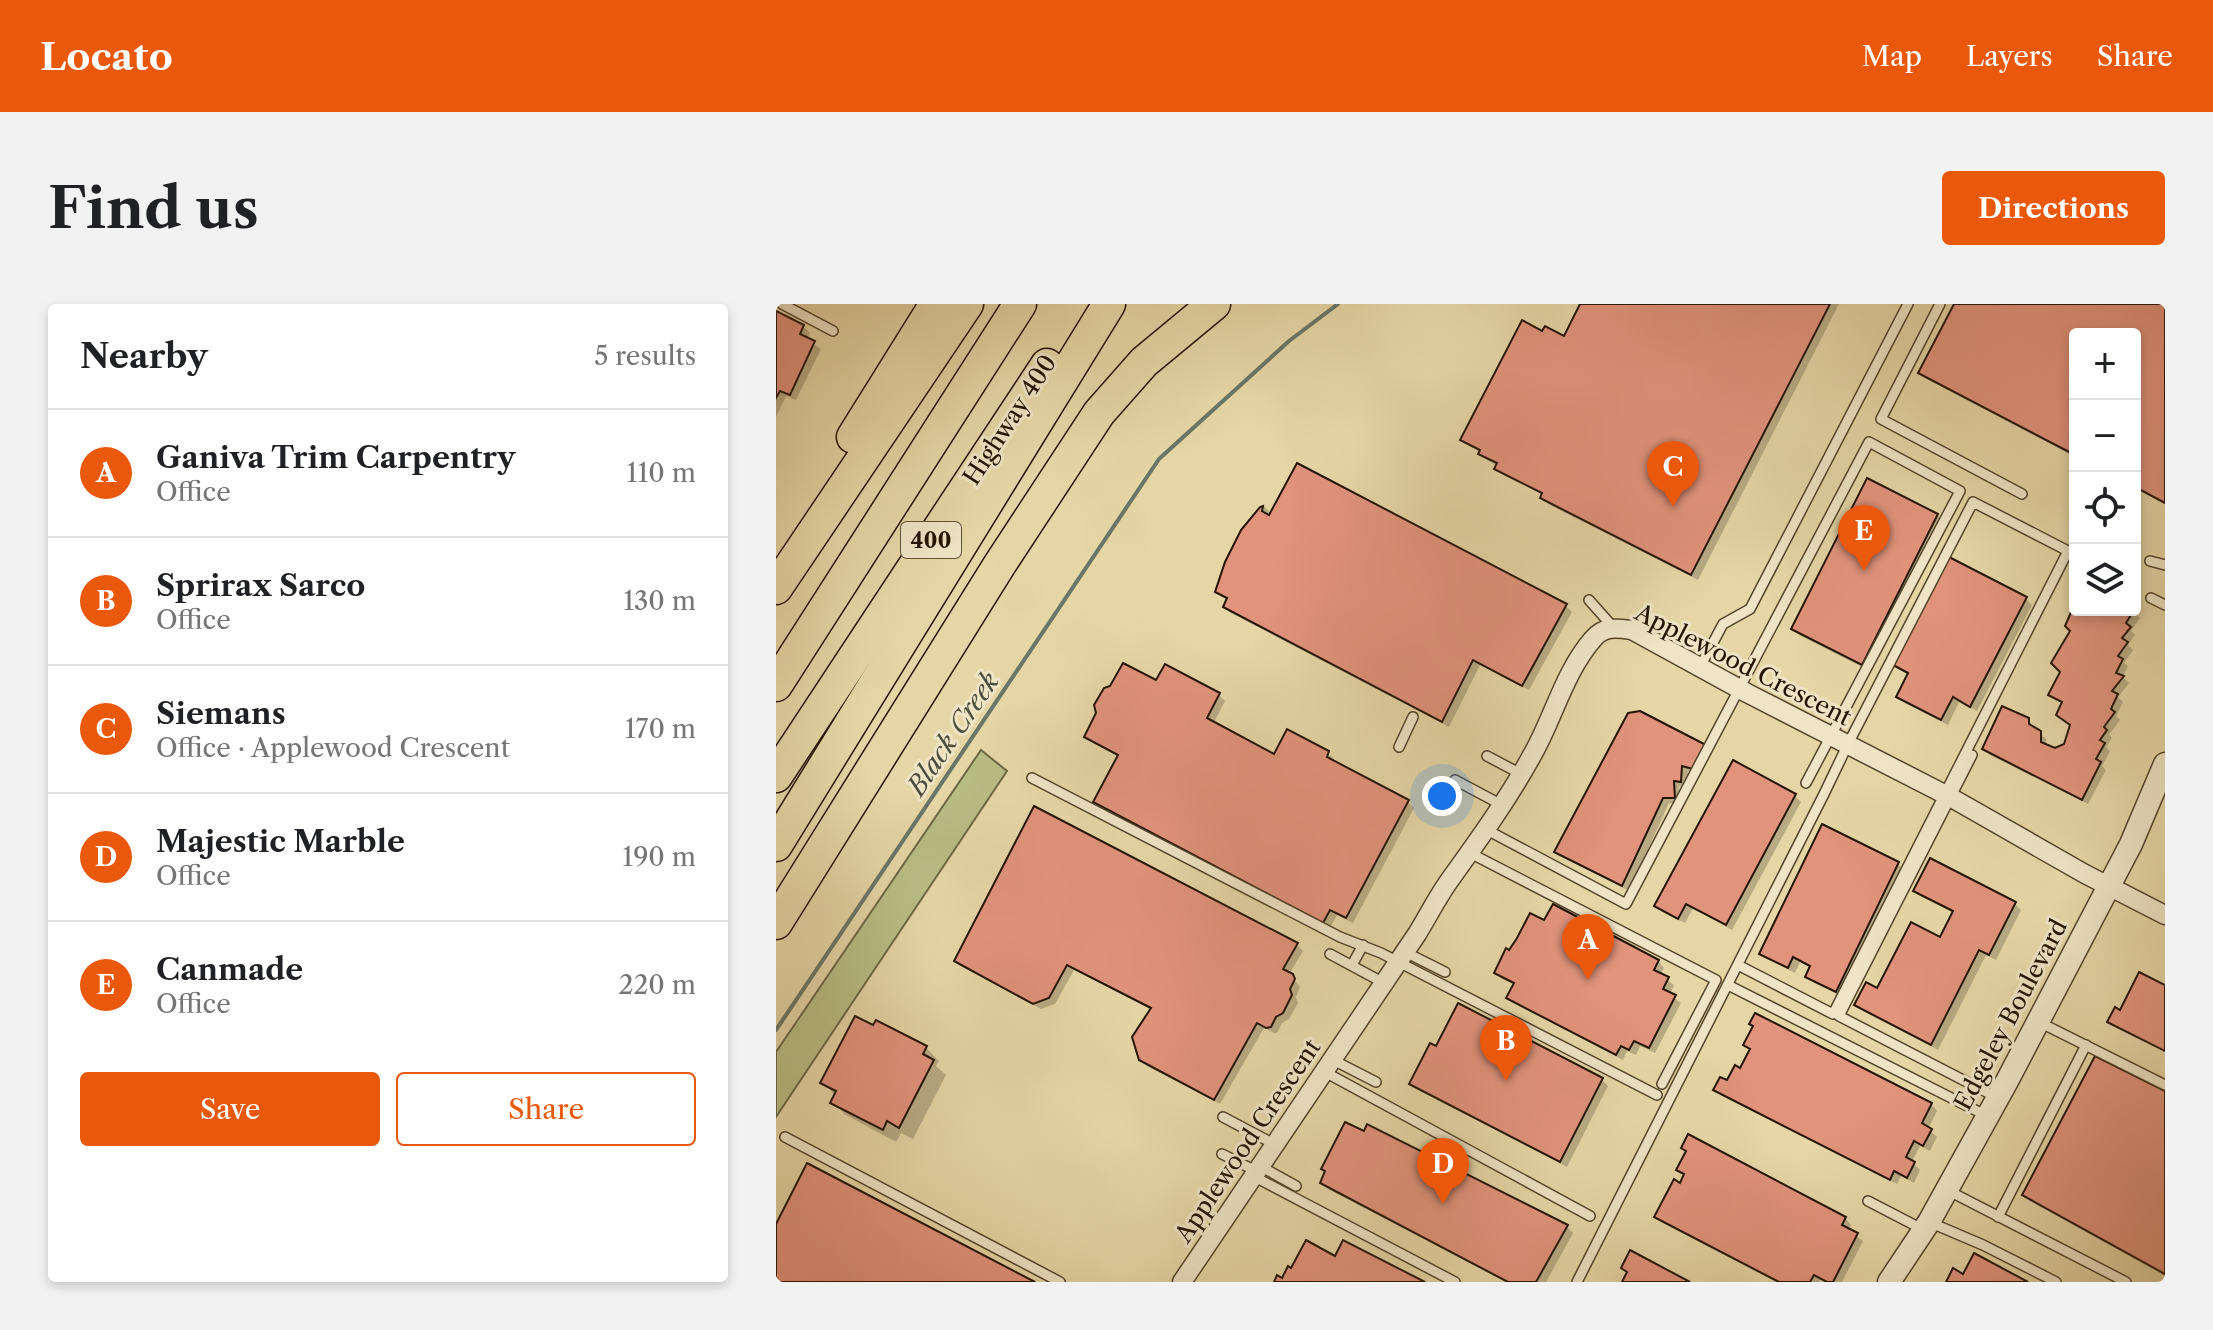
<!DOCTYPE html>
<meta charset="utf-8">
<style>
body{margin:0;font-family:"Libre Caslon Text",serif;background:#f2f2f2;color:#202124}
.controls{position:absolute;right:24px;top:24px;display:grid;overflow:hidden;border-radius:8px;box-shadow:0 4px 12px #0003}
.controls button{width:72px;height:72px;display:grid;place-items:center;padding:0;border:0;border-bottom:2px solid #e0e0e0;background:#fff;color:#202124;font:40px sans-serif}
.you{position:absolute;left:666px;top:492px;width:28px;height:28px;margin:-20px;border:6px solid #fff;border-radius:50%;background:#1a73e8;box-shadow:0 0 0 12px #1a73e833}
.badge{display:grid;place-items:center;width:52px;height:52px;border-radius:50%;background:#ea580c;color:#fff;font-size:26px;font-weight:700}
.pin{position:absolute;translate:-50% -66px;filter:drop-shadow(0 2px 4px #0008)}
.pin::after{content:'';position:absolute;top:42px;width:28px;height:24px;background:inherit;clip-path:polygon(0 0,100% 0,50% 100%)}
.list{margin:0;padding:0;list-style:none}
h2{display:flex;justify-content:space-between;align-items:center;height:104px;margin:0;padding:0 32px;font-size:34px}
h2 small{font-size:26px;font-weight:400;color:#757577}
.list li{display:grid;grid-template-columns:52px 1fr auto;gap:24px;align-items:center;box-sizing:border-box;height:128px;padding:0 32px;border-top:2px solid #e0e0e0}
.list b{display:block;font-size:30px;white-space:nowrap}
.list p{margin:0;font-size:26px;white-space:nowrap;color:#757577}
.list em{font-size:26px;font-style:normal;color:#757577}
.actions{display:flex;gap:16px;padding:24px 32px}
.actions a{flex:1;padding:18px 0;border:2px solid #ea580c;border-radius:8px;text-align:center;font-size:28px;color:#ea580c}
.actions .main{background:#ea580c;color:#fff}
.icon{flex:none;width:44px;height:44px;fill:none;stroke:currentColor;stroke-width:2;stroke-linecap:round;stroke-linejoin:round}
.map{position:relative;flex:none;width:1389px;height:978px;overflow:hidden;border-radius:8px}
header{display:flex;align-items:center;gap:48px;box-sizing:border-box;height:112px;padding:0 40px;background:#ea580c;color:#fff}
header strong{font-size:38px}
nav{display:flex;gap:44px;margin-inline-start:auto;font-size:28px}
.intro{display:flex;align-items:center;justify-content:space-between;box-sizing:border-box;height:192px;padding:0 48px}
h1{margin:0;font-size:56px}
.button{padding:20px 36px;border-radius:8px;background:#ea580c;color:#fff;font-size:28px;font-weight:700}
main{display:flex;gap:48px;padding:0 48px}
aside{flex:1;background:#fff;border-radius:8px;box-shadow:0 4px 12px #0003}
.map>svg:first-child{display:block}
</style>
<header>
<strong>Locato</strong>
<nav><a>Map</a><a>Layers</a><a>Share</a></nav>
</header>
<div class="intro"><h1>Find us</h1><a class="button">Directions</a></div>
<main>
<aside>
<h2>Nearby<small>5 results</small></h2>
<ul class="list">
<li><span class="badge">A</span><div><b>Ganiva Trim Carpentry</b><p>Office</p></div><em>110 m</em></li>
<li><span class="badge">B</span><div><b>Sprirax Sarco</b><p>Office</p></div><em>130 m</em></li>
<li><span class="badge">C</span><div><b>Siemans</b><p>Office · Applewood Crescent</p></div><em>170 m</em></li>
<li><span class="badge">D</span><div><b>Majestic Marble</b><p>Office</p></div><em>190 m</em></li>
<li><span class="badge">E</span><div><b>Canmade</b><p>Office</p></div><em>220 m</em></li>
</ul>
<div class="actions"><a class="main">Save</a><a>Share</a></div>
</aside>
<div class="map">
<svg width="1389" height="978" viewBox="0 0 1389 978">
<rect width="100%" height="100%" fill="#e6d6a6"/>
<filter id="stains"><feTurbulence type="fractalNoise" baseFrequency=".0025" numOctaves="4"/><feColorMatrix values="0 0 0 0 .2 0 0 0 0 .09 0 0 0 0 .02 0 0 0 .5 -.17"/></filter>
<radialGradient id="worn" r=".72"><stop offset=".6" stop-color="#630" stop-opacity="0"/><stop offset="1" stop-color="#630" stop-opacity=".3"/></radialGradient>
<!-- green -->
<polygon fill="#b8bd84" stroke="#6e6842" stroke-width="2" points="205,446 231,467 0,813 0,748"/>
<!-- shadow -->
<g fill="#0003">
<polygon points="806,0 1063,0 922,276 772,200 766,193 767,191 727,171 720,164 722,162 711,156 704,150 705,148 693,142 687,135 767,29 789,34"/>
<polygon points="1180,0 1389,0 1389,200 1359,184 1359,30 1299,30 1299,153 1151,75 1145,69"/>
<polygon points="0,9 27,22 34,29 31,35 45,45 20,96 10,92 0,113"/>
<polygon points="522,162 790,302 796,308 753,386 704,361 673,423 455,309 449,303 452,296 441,288 466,227 488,202 493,207 491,217"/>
<polygon points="1161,211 1167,218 1092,366 1023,331 1017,325"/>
<polygon points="1250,295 1256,301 1201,407 1183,398 1172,421 1129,399 1122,393 1134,371 1119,360"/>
<polygon points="1299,305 1355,306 1364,314 1355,327 1359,331 1352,341 1357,346 1348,359 1352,362 1347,373 1353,379 1342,393 1347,398 1340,412 1344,416 1333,431 1336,434 1330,443 1334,447 1326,462 1330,466 1312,500 1214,451 1208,445 1252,416 1259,425 1270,435 1270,443 1279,446 1289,442 1296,422 1287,400 1274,390 1287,368 1297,327"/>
<polygon points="381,379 443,391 449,397 437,420 499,452 548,462 554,451 558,455 557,458 631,497 638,504 577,619 561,611 554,624 326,504 320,498 344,453 316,438 310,432"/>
<polygon points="853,411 935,448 924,470 912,467 910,483 903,482 905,499 893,499 853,587 787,553 781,547"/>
<polygon points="1019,492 1025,498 956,626 917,604 909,619 887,608 881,601"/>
<polygon points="1122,560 1128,566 1067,693 1038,679 1031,673 1035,664 1024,658 1019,669 992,655 986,649"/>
<polygon points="1140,587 1239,600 1245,606 1220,656 1210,651 1162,746 1087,707 1080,701 1102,687 1165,635 1178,609 1146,593"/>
<polygon points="521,641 527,647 513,670 524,683 520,693 522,699 513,715 506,719 501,729 498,729 488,724 444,800 371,762 364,755 376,706 298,666 279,700 265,705 187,663 180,657"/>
<polygon points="882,657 888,664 884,671 898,681 894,691 905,699 879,749 864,742 860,751 851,747 847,756 739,700 733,694 739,681 726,675 720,668"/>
<polygon points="1389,684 1389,748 1340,723 1334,717"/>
<polygon points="683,702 826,776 832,782 791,863 642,786 636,780 661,745"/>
<polygon points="970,741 1155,800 1161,807 1152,825 1161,833 1154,847 1144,842 1136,858 1144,866 1138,879 1125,872 1121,880 946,792 940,786 952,779 965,767 975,747"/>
<polygon points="150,744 163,757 160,762 170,771 137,835 125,829 120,838 70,811 57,798 60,792 47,779"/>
<polygon points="1389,790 1389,972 1254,897 1248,891"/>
<polygon points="903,866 1069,914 1075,921 1072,926 1087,937 1066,978 1049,978 1044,976 1043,978 1000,978 887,919 881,913 909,872"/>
<polygon points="546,878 791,923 797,929 770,978 730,978 552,885"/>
</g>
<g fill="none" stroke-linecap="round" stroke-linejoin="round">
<!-- stream -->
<polyline stroke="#697668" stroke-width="4" points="0,726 383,155 513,37 562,0"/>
</g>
<!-- building -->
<g fill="#e1937c" stroke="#241400" stroke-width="2">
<polygon points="804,0 1054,0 915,271 764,194 766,189 718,165 721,159 702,150 704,146 684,136 746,16 766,27 769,22 788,32"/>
<polygon points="1178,0 1389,0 1389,199 1359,183 1359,30 1299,30 1299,151 1142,69"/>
<polygon points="0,7 28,21 24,30 39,37 14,91 4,87 0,94"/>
<polygon points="521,159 791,300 746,382 697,356 666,418 447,303 451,294 439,288 449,258 465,226 484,203 487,202 486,207 493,211"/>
<polygon points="1091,174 1162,210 1086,361 1015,325"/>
<polygon points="1173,253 1251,293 1194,403 1177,393 1165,416 1120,393 1132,369 1117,361"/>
<polygon points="1299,299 1299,306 1358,306 1350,319 1355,323 1346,334 1352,338 1342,352 1347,355 1340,369 1348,372 1336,387 1342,390 1335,405 1339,408 1328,423 1331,426 1324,436 1329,439 1320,455 1325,458 1306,496 1206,445 1226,402 1253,414 1253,420 1265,427 1265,438 1279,444 1288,440 1294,421 1280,411 1286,398 1272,391 1284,368 1275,359 1294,327 1289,322"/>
<polygon points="347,359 380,376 389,360 444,389 431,414 498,450 511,425 553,447 551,453 633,496 570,614 554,606 547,619 317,498 342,451 308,433 320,409 318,401 328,384 334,382"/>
<polygon points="864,407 930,441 917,465 906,462 905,478 898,477 899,494 887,494 846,582 778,548 852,409"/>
<polygon points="957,456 1020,490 950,621 910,600 902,615 878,602"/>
<polygon points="258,502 522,639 507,665 517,670 519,675 514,685 516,691 507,709 500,713 495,723 490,724 481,719 438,796 363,756 356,733 375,704 291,661 273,694 257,700 178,657"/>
<polygon points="1046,520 1123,558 1060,688 1029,673 1034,662 1017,653 1012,664 983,650"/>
<polygon points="1154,554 1240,598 1213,651 1203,646 1155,741 1078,701 1090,678 1101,684 1135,618 1164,633 1177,607 1137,587"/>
<polygon points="777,600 883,656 878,666 893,673 887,685 900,691 873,744 858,737 853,746 845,742 840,751 730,694 738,679 718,669 730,644 733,646 741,634 754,609 768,616"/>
<polygon points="1363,668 1389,681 1389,747 1331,718 1339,703 1344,706"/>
<polygon points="682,699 827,774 784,858 633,780 654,739 660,742"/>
<polygon points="979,709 1156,799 1146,819 1156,825 1147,842 1138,837 1130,853 1139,858 1131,874 1118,867 1114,876 937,786 944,773 951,776 959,761 964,764 974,745 967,741 977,722 973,720"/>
<polygon points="79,712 97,721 100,716 151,742 147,750 158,756 123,824 111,817 107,826 54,799 60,787 44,779"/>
<polygon points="1319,752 1389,787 1389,970 1246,891"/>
<polygon points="569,818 588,827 591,820 792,921 760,978 732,978 544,879 549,867 545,865"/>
<polygon points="912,830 1070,913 1066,921 1082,929 1057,978 1051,978 1038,971 1034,978 1003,978 878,913 898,875 904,879 908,870 900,866 910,847 905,844"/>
<polygon points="31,859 259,978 0,978 0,920"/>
<polygon points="530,936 559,952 567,936 649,978 498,978 501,971 506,974 512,962 515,964"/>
<polygon points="854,946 914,978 846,978 851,968 845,964"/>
<polygon points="1198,949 1252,978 1170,978 1177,964 1187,970"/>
</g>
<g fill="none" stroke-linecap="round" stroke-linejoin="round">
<defs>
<g id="service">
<polyline points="6,0 57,27"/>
<polyline points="1164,0 1105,115 1246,190"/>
<polyline points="1374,257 1389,261"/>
<polyline points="1375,294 1389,301"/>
<polyline points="813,296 837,323"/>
<polyline points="924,363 947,320 974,305 1132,0"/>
<polyline points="623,443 637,413"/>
<polyline points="1196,451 1063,712 1222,794"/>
<polyline points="711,452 745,470"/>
<polyline points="256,474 564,633 605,649 881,791"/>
<polyline points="679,476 726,501"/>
<polyline points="711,526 850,600 1093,138 1184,187 1030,479"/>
<polyline points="694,549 940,676 886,780"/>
<polyline points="629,648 669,668"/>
<polyline points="554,650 608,679"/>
<polyline points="576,661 587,641"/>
<polyline points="952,681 1211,812"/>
<polyline points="1263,718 1389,781"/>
<polyline points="555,755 600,778"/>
<polyline points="547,767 814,912"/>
<polyline points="447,813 498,840"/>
<polyline points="9,833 284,978"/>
<polyline points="446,850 480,867"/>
<polyline points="484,862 520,882"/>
<polyline points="477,872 679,978"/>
<polyline points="1171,886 1350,978"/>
<polyline points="1092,897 1148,926"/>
<polyline points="1222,913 1310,741"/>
<polyline points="1153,918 1207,941 1280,978"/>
<polyline points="801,978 1048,490 1072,440 1197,198 1292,247 1057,710 962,661"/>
</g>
<path id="minor" d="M 406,978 L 641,630 C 652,612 661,594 673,577 C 704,534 735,491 760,444 C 779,408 790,366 817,335 C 828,322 840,324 856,326 L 971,389 L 1174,493 L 1309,570 L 1389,611"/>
<polyline id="tertiary" points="1113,978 1153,918 1230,779 1355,540 1389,460"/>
<g id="motorway">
<polyline points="77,133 160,0"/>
<polyline points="0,284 191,0"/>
<polyline points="0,381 244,0"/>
<polyline points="0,472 271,61"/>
<polyline points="0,541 333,0"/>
<polyline points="0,619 224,260 323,109 368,58 438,0"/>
</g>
</defs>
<!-- service casing -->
<use href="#service" stroke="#54442a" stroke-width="12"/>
<!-- minor casing -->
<use href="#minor" stroke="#54442a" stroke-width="21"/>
<!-- tertiary casing -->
<use href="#tertiary" stroke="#54442a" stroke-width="25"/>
<!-- motorway casing -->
<use href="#motorway" stroke="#241400" stroke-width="35"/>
<!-- service -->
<use href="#service" stroke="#efe4c5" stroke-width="9"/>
<!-- minor -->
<use href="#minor" stroke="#efe4c5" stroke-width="18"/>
<!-- tertiary -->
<use href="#tertiary" stroke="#efe4c5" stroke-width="22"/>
<!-- motorway -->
<use href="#motorway" stroke="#e6d6a6" stroke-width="32"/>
</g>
<g text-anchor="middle" stroke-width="6" stroke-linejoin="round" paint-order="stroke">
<!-- shield labels -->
<rect fill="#efe4c5" stroke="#61523b" stroke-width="2" x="125" y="218" width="60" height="36" rx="6"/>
<g font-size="22" font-weight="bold" fill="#241400">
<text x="155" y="244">400</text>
</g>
<!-- street labels -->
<g font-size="24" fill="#241400" stroke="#efe4c5">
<text transform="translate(234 116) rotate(-57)" y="8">Highway 400</text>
<text transform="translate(967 361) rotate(27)" y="8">Applewood Crescent</text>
<text transform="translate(1235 711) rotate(-62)" y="8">Edgeley Boulevard</text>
<text transform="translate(472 837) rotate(-56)" y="8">Applewood Crescent</text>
</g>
<!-- water labels -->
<g font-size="26" font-style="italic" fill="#4c4d3d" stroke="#efe4c5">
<text transform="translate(177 430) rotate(-56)" y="9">Black Creek</text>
</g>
</g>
<rect width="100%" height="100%" filter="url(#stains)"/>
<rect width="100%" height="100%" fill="url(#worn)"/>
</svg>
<div class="controls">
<button>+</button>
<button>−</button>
<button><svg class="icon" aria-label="locate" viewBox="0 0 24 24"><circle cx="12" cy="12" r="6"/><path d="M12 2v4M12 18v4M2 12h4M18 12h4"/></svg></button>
<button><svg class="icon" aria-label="layers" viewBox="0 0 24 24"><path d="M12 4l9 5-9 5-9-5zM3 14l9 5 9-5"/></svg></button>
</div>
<div class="you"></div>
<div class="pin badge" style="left:812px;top:676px">A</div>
<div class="pin badge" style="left:730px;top:777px">B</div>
<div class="pin badge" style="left:897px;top:203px">C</div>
<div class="pin badge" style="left:667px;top:900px">D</div>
<div class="pin badge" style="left:1088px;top:267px">E</div>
</div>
</main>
